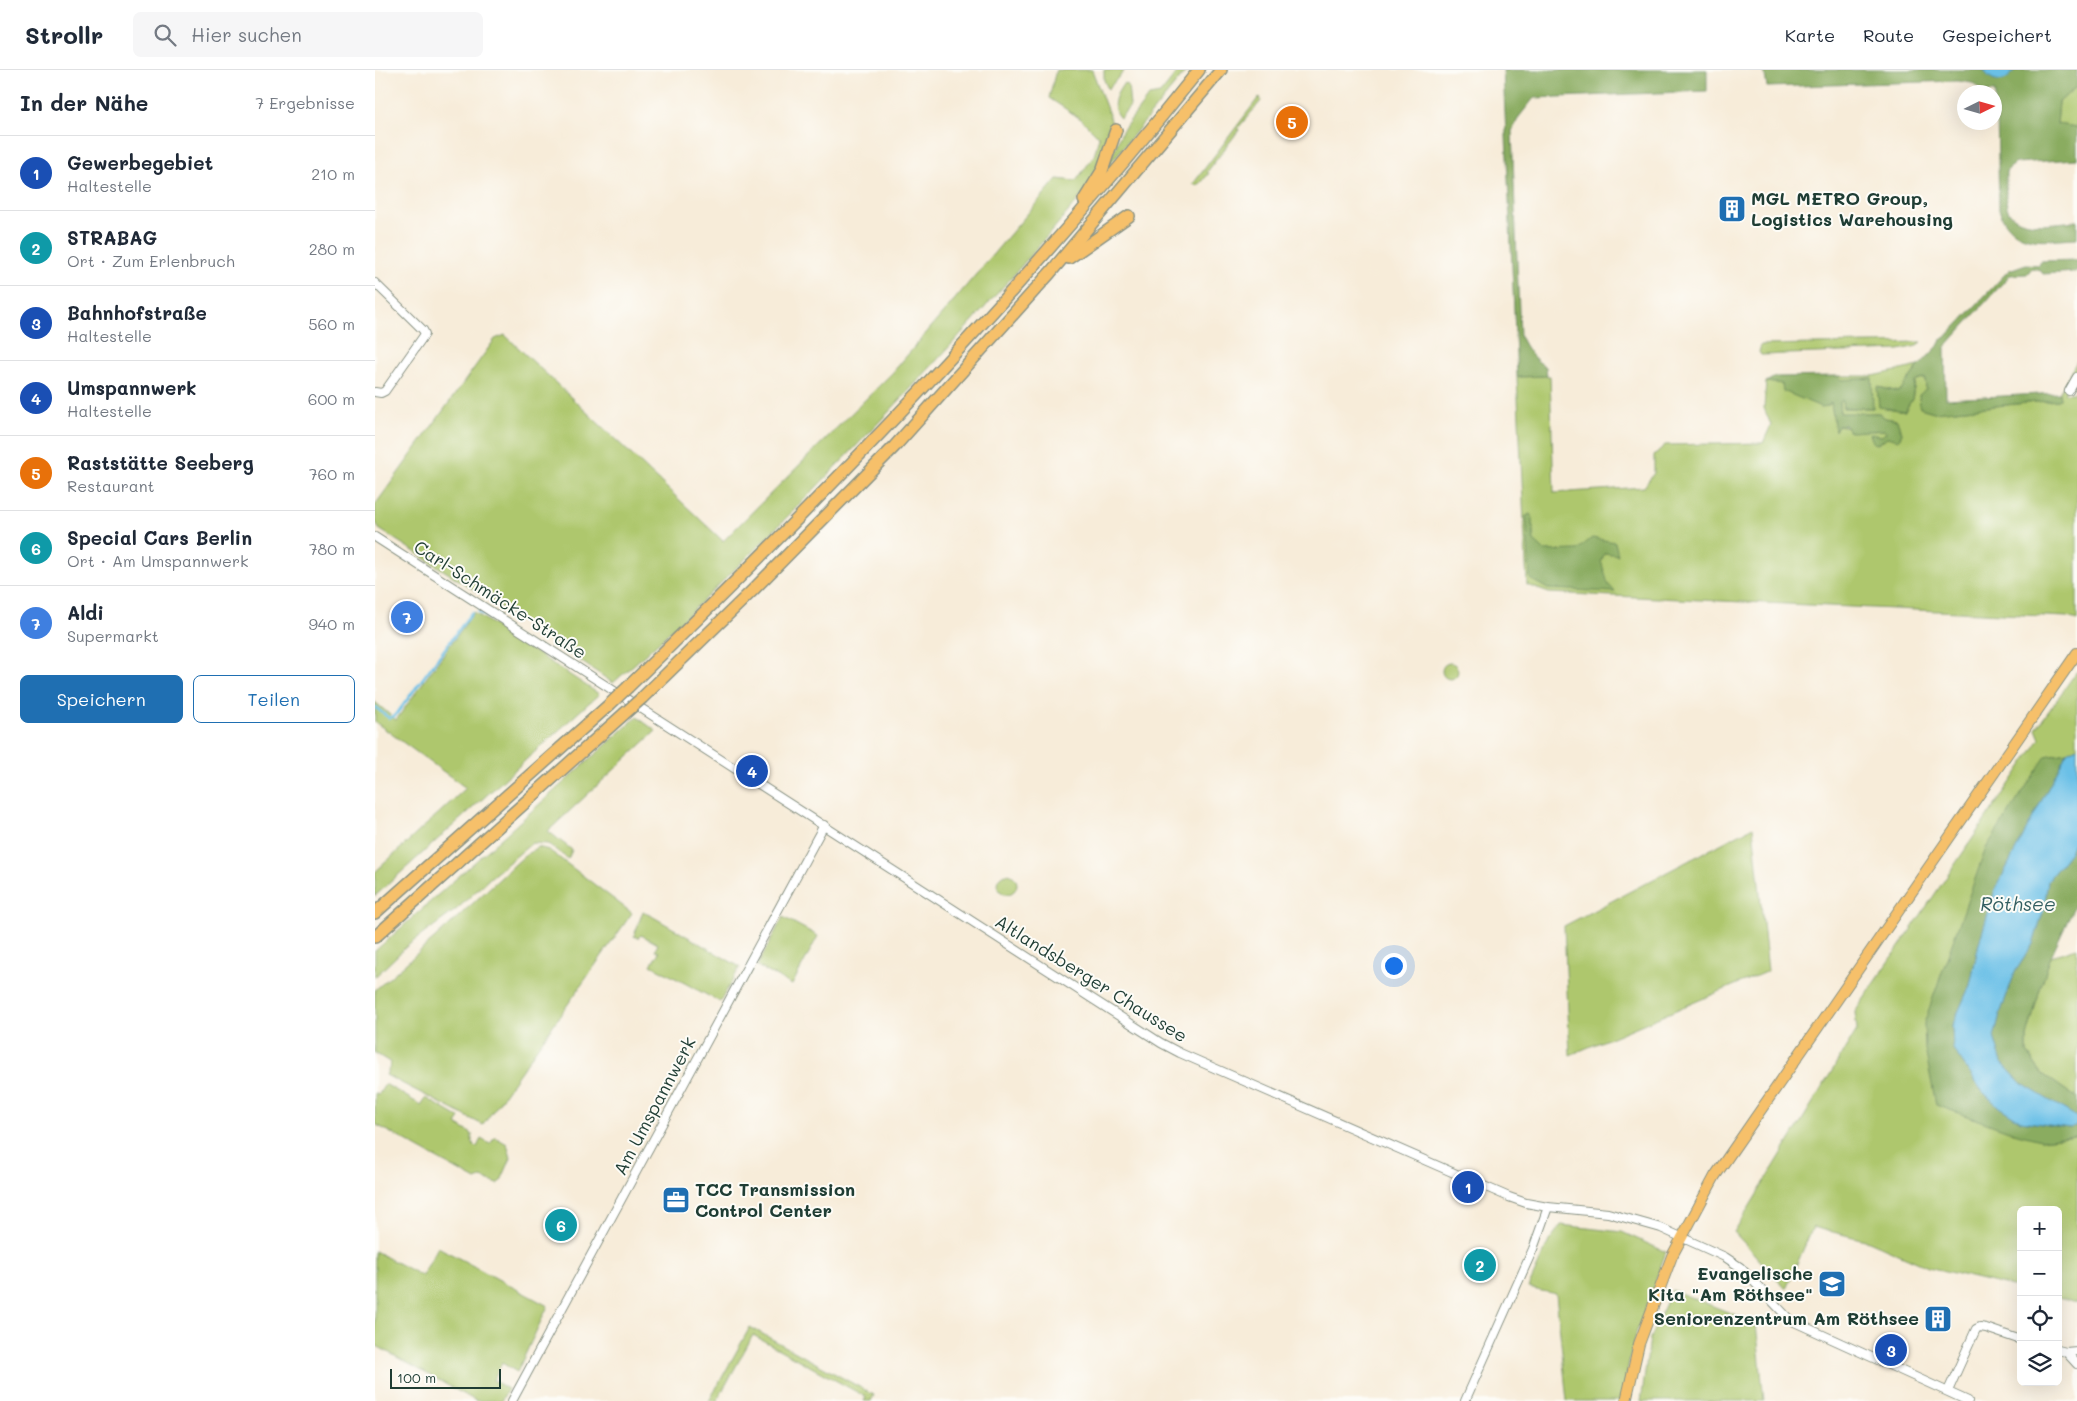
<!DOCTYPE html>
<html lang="de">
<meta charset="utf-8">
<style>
body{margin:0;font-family:Mali,sans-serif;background:#f6f6f7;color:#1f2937}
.controls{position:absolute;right:15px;bottom:15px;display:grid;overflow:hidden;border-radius:8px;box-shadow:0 5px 20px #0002}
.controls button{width:45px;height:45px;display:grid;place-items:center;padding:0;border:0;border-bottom:1px solid #e0e1e3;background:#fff;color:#1f2937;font:25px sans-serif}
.compass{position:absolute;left:1582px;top:15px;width:45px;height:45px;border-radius:50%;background:#fff;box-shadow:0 5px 20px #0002;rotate:85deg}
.scale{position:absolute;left:15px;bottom:12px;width:111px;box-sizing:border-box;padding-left:5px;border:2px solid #1f3d34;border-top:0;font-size:14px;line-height:18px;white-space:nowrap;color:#1f3d34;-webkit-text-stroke:4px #fdfcf7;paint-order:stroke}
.you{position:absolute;left:1018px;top:895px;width:18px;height:18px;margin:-12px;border:4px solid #fff;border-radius:50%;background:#1a73e8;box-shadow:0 0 0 8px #1a73e833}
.badge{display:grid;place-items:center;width:32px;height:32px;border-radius:50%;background:#1f6fb2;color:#fff;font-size:16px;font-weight:700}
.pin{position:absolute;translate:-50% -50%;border:2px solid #fff;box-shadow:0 1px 5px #0006}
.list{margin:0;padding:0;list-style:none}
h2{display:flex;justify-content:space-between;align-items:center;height:65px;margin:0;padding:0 20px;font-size:21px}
h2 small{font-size:16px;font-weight:400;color:#747a83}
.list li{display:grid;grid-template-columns:32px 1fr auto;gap:15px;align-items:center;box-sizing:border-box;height:75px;padding:0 20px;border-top:1px solid #e0e1e3}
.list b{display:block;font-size:19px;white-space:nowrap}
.list p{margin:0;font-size:16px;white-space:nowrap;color:#747a83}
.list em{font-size:16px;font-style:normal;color:#747a83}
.actions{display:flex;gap:10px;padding:15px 20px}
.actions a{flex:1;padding:11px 0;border:1px solid #1f6fb2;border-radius:8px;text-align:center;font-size:18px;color:#1f6fb2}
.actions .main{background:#1f6fb2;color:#fff}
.icon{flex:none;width:28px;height:28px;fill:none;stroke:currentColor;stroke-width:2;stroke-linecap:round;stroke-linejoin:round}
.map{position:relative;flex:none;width:1702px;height:1331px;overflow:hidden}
header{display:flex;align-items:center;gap:30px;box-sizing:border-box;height:70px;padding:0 25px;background:#fff;border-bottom:1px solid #e0e1e3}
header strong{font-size:24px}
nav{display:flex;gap:28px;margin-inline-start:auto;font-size:18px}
.search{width:350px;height:45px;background:#f6f6f7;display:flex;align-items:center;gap:12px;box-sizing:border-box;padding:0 18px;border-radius:8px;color:#747a83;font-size:19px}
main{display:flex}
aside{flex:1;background:#fff}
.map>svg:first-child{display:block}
</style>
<header>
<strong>Strollr</strong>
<div class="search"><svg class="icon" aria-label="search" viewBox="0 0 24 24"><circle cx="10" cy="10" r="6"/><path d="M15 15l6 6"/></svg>Hier suchen</div>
<nav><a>Karte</a><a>Route</a><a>Gespeichert</a></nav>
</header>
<main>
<aside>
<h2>In der Nähe<small>7 Ergebnisse</small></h2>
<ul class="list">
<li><span class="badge" style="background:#1a4fb4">1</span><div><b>Gewerbegebiet</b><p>Haltestelle</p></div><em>210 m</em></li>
<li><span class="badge" style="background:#0f9aa8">2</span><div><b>STRABAG</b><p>Ort · Zum Erlenbruch</p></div><em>280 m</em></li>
<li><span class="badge" style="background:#1a4fb4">3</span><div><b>Bahnhofstraße</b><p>Haltestelle</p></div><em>560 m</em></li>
<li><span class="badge" style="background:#1a4fb4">4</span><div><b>Umspannwerk</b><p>Haltestelle</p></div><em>600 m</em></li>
<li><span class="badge" style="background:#e8710a">5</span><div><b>Raststätte Seeberg</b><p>Restaurant</p></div><em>760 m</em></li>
<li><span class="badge" style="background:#0f9aa8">6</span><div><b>Special Cars Berlin</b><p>Ort · Am Umspannwerk</p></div><em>780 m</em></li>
<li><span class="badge" style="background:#3f7fe0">7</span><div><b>Aldi</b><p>Supermarkt</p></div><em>940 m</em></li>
</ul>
<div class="actions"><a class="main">Speichern</a><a>Teilen</a></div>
</aside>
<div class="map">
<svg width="1702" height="1331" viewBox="0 0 1702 1331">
<rect width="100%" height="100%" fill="#fdfcf7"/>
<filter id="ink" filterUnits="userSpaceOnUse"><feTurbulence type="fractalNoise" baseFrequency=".02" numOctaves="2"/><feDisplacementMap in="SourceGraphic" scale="10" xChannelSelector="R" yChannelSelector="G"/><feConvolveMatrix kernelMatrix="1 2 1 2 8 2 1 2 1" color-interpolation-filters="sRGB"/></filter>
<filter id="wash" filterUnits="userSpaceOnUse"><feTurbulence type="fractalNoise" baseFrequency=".0096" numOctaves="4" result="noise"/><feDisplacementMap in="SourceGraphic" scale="20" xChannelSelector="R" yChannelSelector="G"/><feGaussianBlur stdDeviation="1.12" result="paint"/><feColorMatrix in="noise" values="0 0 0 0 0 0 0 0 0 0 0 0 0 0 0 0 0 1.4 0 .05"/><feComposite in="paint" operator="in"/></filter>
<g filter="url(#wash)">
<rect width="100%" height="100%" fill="#f7ecd9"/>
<!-- green -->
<g fill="#aec76d" stroke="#668250">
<path d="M 681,0 L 717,0 L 736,50 C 741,72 720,105 709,123 C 616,234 517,341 416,443 C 358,502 300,559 238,613 L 118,532 L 4,459 L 0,450 L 0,435 L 120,269 L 130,265 L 348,471 L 518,302 L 682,109 L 701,111 L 719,86 L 724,67 L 706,49 L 674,28 Z"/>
<polygon points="729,0 750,0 733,19 729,10"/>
<polygon points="804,0 812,0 733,96 747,61 774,26 785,24"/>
<path d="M 749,13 L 753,15 L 755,36 L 745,48 C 734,37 741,24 749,13 Z"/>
<polygon points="1702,16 1702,57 1682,55 1684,32"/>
<polygon points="884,27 886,31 863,58 864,60 832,102 834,103 826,113 822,115 818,114"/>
<polygon points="1547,272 1542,276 1524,280 1386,285 1384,282 1386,275"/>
<polygon points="1702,291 1702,300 1689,323 1698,323 1702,316 1702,550 1692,547 1174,523 1152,515 1142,307 1175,306 1179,423 1269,417 1279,403 1279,385 1290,375 1388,373 1396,355 1389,338 1391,312 1408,314 1456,332 1461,359 1462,355 1498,361 1509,360 1512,361 1507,366 1495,365 1512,367 1527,363 1522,350 1510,348 1504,343 1465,344 1464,333 1467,330 1468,338 1498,338 1463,306 1498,306 1544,296 1524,322 1503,317 1504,336 1530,341 1537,329 1540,312 1550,308 1551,319 1545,338 1559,342 1682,330 1685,328 1684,323"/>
<polygon points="99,542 224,624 0,826 0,802 91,718 0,652 0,632 21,650"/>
<circle cx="1075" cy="601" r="8"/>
<polygon points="1702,601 1702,677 1692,682 1671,686 1611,1052 1666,1070 1702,1066 1702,1233 1683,1228 1683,1140 1646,1140 1646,1219 1553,1197 1494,1171 1438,1157 1411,1219 1359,1162 1482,960 1480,942 1665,669 1661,659"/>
<polygon points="262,647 281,661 173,761 197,780 193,789 173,774 157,773 116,807 82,839 32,876 0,907 0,881"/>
<polygon points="1378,757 1393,901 1195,985 1189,856"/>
<polygon points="163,777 174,780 257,843 108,1055 11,1005 16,993 0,983 0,920 59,869 148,787"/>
<circle cx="632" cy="814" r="10"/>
<polygon points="268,841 365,897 345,932 276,895 284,882 280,880 283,874 266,865 263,868 259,866"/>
<polygon points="408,847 443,866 417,915 382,896"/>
<polygon points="1702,878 1702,1028 1666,1003 1652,982 1652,966 1665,919 1676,886"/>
<polygon points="10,1014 46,1035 51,1028 85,1048 81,1054 97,1064 97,1070 99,1076 102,1077 106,1069 115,1074 120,1067 132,1074 136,1088 126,1111 125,1111 123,1114 106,1108 101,1110 0,1054 0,1023 4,1024"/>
<polygon points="1186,1155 1247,1162 1291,1182 1259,1269 1246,1331 1192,1331 1181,1224 1153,1218 1174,1171"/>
<polygon points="63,1177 173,1236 142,1302 127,1293 118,1310 133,1319 126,1331 101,1331 0,1275 0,1181 47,1206"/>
<polygon points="1297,1220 1381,1253 1389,1331 1266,1331 1275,1268"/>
<polygon points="375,1257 499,1325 496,1331 489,1331 491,1327 378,1265 342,1331 334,1331"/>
</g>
<!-- forest -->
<g fill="#8aac60" stroke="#54744a">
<path d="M 1128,0 L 1332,0 L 1332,21 L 1159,28 L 1144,47 L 1137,61 L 1145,266 C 1152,280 1158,289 1171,297 L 1172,306 L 1142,307 Z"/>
<path d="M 1389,0 L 1702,0 L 1702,16 L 1684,32 L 1682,54 L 1702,57 L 1702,89 L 1641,93 L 1631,101 C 1631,110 1630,133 1633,140 C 1643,161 1683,152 1702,151 L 1702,168 C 1669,169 1638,178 1624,140 L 1622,42 L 1620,36 L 1620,22 L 1609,22 L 1597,13 L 1582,11 L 1392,17 Z"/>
<polygon points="1702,190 1702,202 1668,204 1665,200 1657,198 1652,204 1635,205 1570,277 1571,329 1684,323 1685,328 1682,330 1559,342 1545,338 1544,325 1551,319 1550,308 1540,312 1537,329 1530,341 1504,337 1502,317 1524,322 1544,296 1563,276 1567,268 1570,268 1634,200 1651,194 1664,195 1666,191"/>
<polygon points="1463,306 1466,310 1497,308 1498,338 1468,338 1467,330 1464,333 1465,343 1504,343 1510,348 1522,350 1527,363 1524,370 1512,367 1503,374 1498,373 1495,364 1507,366 1511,362 1509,360 1475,362 1470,355 1463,355 1460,361 1456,332 1453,336 1446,337 1408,321 1407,314 1391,312 1400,307"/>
<polygon points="1155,444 1158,448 1159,471 1170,481 1202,480 1217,468 1240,472 1243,485 1230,483 1226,491 1233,514 1240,522 1173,519 1155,509 1151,446"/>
<polygon points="1692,682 1620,820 1604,873 1595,915 1577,956 1578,979 1607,1021 1624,1037 1646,1051 1694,1058 1702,1055 1702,1066 1666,1070 1642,1064 1561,1035 1550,979 1549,953 1611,778 1671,686"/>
<polygon points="1702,765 1702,830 1676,886 1665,919 1652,966 1652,982 1666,1003 1702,1028 1702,1047 1647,1014 1627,993 1619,967 1625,944 1640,902 1658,874 1669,839 1673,810 1695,782"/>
</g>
<!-- water -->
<g fill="#6ac0e7" stroke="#447e8e">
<path d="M 1609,0 L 1639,0 C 1633,14 1616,14 1609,0 Z"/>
<polygon points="1702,677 1702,765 1695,782 1673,810 1669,839 1658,874 1640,902 1625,944 1619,967 1627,993 1647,1014 1702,1047 1702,1055 1695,1058 1646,1051 1624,1037 1607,1021 1578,979 1577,956 1595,915 1604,873 1620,820 1692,682"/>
</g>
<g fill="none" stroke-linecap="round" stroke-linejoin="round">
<!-- stream -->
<g stroke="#6ac0e7" stroke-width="2.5">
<polyline points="103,541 116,549"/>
<polyline points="0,637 14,648 20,646 97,542"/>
</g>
</g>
</g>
<g filter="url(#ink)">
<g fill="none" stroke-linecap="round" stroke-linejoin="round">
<defs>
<g id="minor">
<polyline points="0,213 48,260 50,264 10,321 6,323 0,322"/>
<polyline points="1694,321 1702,307"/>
<polyline points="0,467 786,973 805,983 1134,1127 1151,1133 1173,1137 1233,1143 1286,1158 1350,1187 1365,1197 1415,1250 1593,1331"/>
<polyline points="1683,1280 1691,1282 1702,1281"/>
<polyline points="1691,1282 1702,1294"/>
<polyline points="1573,1321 1601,1259 1605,1257 1611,1258 1646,1270"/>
<polyline points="137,1331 449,755"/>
<polyline points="1090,1331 1158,1179 1173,1137"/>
</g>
<polyline id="major" points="1251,1331 1264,1274 1297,1186 1340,1106 1702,583"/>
<g id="highway">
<polyline points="709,130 727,101 741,60"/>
<polyline points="694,188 754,146"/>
<path d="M 253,617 C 454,422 649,219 824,0"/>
<polyline points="267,628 378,520 520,376 675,203 846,0"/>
<polyline points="0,843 234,635"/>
<polyline points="0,867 249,644"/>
</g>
</defs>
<!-- minor casing -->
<use href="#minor" stroke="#8b9486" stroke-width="10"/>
<!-- major casing -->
<use href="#major" stroke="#8b9486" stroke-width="12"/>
<!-- highway casing -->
<use href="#highway" stroke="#8b9486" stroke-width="14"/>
<!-- minor -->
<use href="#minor" stroke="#fff" stroke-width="8"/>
<!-- major -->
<use href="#major" stroke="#f6c06b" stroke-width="10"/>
<!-- highway -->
<use href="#highway" stroke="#f6c06b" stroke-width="11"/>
<defs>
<g id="highway-bridge">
<polyline points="234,635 253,617"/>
<polyline points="249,644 267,628"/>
</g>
</defs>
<!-- highway-bridge casing -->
<use href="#highway-bridge" stroke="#8b9486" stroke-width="14" stroke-linecap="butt"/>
<!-- highway-bridge -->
<use href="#highway-bridge" stroke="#f6c06b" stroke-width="11"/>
</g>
</g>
<!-- icons -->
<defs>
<symbol id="building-square" viewBox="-11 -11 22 22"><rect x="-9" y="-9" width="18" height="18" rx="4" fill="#1f6fb2" stroke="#fdfcf7"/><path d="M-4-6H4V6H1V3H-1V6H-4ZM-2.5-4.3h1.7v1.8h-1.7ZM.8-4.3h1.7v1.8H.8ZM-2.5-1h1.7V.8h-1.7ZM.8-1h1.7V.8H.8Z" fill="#fff"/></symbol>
<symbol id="office-square" viewBox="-11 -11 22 22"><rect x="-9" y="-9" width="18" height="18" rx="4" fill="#1f6fb2" stroke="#fdfcf7"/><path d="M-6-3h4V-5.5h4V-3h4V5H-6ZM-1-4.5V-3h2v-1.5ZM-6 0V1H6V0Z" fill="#fff"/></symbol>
<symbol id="school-square" viewBox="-11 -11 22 22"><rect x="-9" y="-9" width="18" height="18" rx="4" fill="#1f6fb2" stroke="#fdfcf7"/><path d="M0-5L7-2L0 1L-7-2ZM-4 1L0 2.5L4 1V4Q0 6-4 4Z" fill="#fff"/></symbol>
</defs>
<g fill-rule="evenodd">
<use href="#building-square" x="1341" y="123" width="32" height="32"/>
<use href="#office-square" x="285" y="1114" width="32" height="32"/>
<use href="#school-square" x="1441" y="1198" width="32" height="32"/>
<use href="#building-square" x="1547" y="1233" width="32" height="32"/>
</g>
<g text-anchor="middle" stroke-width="4" stroke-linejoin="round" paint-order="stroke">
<!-- poi labels -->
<g font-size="18" font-weight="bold" fill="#1f3d34" stroke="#fdfcf7" text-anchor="start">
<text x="1376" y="135">MGL METRO Group,<tspan x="1376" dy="21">Logistics Warehousing</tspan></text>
<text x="320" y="1126">TCC Transmission<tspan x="320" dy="21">Control Center</tspan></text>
<text x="1438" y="1210" text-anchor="end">Evangelische<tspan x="1438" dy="21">Kita "Am Röthsee"</tspan></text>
<text x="1544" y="1255" text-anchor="end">Seniorenzentrum Am Röthsee</text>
</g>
<!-- street labels -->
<g font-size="18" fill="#1f3d34" stroke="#fdfcf7">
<text transform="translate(125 530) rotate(33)" y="6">Carl-Schmäcke-Straße</text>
<text transform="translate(716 909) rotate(32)" y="6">Altlandsberger Chaussee</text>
<text transform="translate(280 1036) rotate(-62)" y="6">Am Umspannwerk</text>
</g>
<!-- water labels -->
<g font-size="19" font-style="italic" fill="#325e61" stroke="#fdfcf7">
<text x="1643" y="841">Röthsee</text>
</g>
</g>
</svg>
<div class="controls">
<button>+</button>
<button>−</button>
<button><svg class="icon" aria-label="locate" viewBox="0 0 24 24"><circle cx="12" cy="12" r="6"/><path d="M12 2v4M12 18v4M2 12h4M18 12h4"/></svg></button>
<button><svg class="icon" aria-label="layers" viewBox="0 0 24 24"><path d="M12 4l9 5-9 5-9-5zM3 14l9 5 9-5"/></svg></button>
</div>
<svg class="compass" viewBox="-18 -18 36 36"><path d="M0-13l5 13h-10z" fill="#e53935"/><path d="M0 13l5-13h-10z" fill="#747a83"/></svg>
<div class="scale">100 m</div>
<div class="you"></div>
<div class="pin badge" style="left:1093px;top:1117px;background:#1a4fb4">1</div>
<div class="pin badge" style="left:1105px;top:1195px;background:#0f9aa8">2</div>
<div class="pin badge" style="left:1516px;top:1280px;background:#1a4fb4">3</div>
<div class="pin badge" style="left:377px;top:701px;background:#1a4fb4">4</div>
<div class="pin badge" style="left:917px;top:52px;background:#e8710a">5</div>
<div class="pin badge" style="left:186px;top:1155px;background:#0f9aa8">6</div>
<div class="pin badge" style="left:32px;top:547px;background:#3f7fe0">7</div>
</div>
</main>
